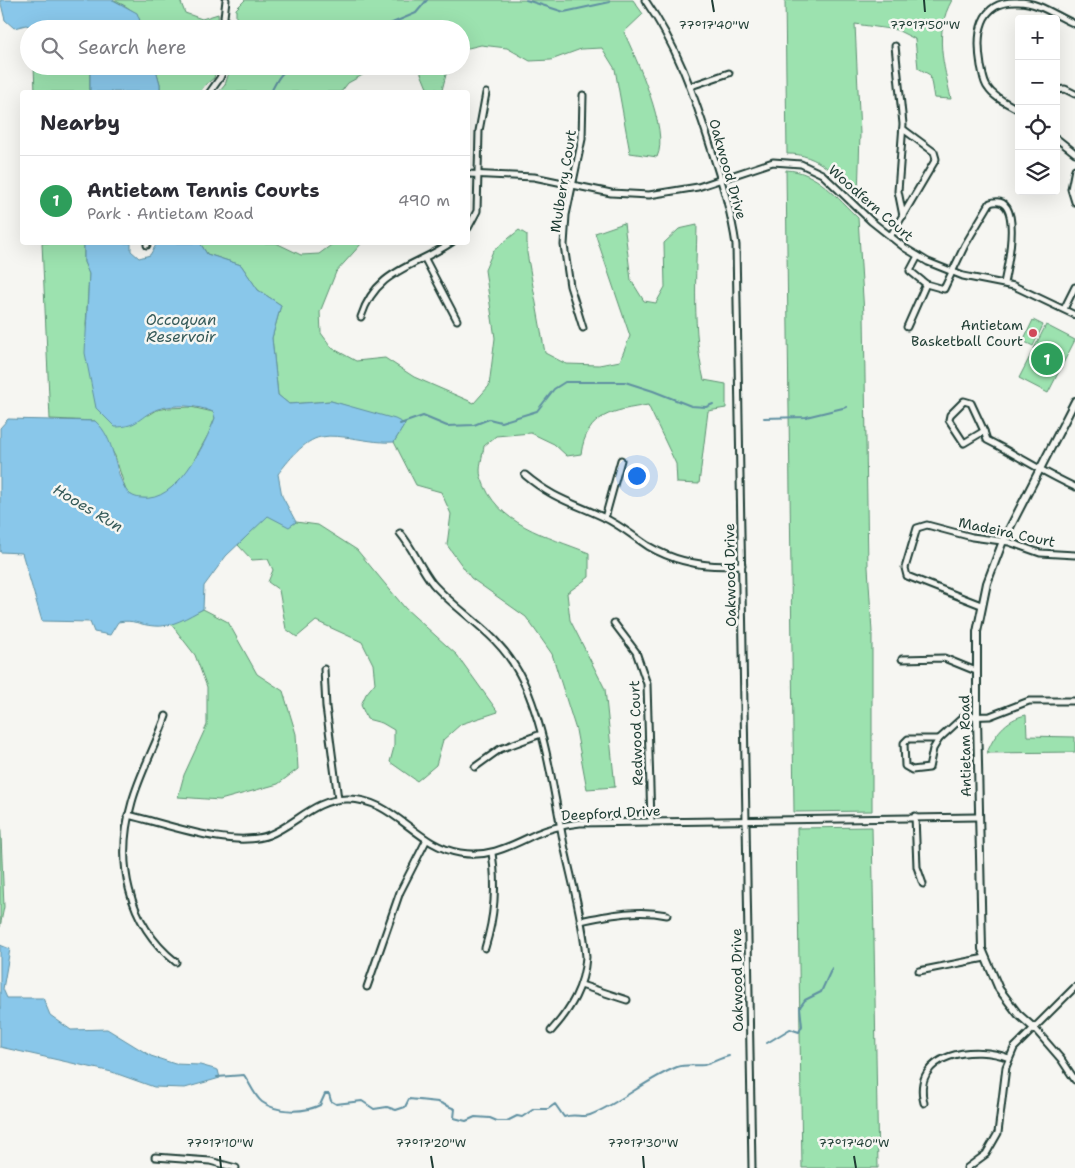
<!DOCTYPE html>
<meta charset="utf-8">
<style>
body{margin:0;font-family:"Shantell Sans",sans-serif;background:#f7f7f7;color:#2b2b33}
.controls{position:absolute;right:15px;top:15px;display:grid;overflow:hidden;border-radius:5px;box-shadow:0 5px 20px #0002}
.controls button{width:45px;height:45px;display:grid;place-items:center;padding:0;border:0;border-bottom:1px solid #e1e1e2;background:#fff;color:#2b2b33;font:25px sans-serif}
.you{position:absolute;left:636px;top:475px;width:18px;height:18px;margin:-12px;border:4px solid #fff;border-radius:50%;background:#1a73e8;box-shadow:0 0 0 8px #1a73e833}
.badge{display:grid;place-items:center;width:32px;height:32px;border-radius:50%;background:#b45309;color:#fff;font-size:16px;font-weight:700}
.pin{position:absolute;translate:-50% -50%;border:2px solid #fff;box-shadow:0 1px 5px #0006}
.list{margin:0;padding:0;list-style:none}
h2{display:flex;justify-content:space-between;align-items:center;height:65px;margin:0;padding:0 20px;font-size:21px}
h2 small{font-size:16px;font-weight:400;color:#7c7c81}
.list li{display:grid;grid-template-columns:32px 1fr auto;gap:15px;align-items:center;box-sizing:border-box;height:90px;padding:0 20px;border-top:1px solid #e1e1e2}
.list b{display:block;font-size:19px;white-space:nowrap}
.list p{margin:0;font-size:16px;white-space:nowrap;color:#7c7c81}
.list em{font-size:16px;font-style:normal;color:#7c7c81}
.icon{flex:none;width:28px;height:28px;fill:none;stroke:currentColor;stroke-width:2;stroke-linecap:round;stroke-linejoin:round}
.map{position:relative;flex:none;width:1075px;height:1168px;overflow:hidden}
.search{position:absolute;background:#fff;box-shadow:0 5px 20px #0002;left:20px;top:20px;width:450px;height:55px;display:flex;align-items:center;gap:12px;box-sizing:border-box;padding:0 18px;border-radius:28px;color:#7c7c81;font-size:19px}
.panel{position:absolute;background:#fff;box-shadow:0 5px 20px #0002;left:20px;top:90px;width:450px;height:155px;border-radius:5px}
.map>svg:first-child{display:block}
</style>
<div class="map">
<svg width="1075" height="1168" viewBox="0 0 1075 1168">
<rect width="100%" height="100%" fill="#f6f6f2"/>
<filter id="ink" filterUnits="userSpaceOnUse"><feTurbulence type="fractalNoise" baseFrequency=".02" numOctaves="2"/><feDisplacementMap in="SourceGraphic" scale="10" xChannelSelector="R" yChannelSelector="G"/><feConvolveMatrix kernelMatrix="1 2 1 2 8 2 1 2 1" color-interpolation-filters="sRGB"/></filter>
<g filter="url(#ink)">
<!-- green -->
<g fill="#9ce2af" stroke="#5e9072">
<path d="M 113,0 L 180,0 L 185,13 L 202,19 L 218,14 L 219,29 L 143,29 C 140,13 127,6 113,0 Z"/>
<path d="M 245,0 L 633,0 L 643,14 L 624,32 C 636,59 670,131 657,157 L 630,153 L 615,69 L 602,48 L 581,49 L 551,60 L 530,61 L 507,48 L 481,45 L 464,49 L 461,52 L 461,29 L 236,29 L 236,9 Z"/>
<path d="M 785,0 L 952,0 C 933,34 944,64 951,99 L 934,98 L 930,75 L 918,68 L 915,39 L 897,30 L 855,24 L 860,134 L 858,197 C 838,177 818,153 787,154 Z"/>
<polygon points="34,66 90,66 90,92 35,92"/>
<polygon points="155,66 217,66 214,78 204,86 200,92 160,92 160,84"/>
<polygon points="231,66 379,66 348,83 341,92 219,92 225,85"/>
<polygon points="413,66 450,66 447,71 442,90 427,88 420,71"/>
<path d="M 786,170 C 817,171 837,198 858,218 L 864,314 L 868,567 L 872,632 L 872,811 L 794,812 Z"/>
<path d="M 624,223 L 631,280 L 644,301 L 656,303 L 665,287 L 664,243 L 679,229 L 697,225 C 696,276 692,330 704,380 L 726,384 L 726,408 L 708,411 L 699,484 L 677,483 L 676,464 L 648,405 C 613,411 587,413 581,454 L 567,456 L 554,444 L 531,433 L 496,436 L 484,446 C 483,455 478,469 481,477 C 496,525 547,536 589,553 L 589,577 L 567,593 L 570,620 L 605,689 L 615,787 L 587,789 L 576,730 L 552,654 L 526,617 L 471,578 L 447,545 L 451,514 L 441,492 L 416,485 L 394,442 L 405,424 L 331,401 L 289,404 L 278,395 L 272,338 L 281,305 L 258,290 L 241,265 L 207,254 L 200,243 L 276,243 L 301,255 L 319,254 L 334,243 L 362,243 L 336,272 L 320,312 L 321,333 L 332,348 L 356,361 L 385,358 L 414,377 L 474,403 L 489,386 L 495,338 L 485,270 L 493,251 L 519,230 L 527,235 L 527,253 L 545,353 L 566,364 L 599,365 L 620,361 L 630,336 L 595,233 Z"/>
<polygon points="42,243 84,243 84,262 89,274 86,325 96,407 149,415 157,410 168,408 191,407 213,412 215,418 208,435 188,471 167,492 154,499 135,498 126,491 115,456 95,421 50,419"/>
<polygon points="1033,320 1043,325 1033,346 1023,341"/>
<polygon points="1046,325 1075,340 1048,393 1019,378"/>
<polygon points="268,515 289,526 296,522 318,525 357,550 405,608 457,655 498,712 461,724 443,740 436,765 417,781 390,762 394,747 394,730 382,723 367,719 361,705 366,694 375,683 373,664 362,642 316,621 297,637 286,629 279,590 268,582 273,570 268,559 252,560 238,545"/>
<polygon points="203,609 228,622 257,674 283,691 296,734 298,769 278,784 220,800 178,797 184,775 207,725 207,687 195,655 171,624"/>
<path d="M 1026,715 L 1027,736 L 1075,737 L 1075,752 L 987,753 C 994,735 1006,719 1026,715 Z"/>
<polygon points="0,812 4,907 0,927"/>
<polygon points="872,827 878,1168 802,1168 797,828"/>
</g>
<!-- water -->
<g fill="#89c7ea" stroke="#5f90a1">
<polygon points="0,0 113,0 137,13 143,29 68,29 57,21 50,21 38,29 26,25 14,28 5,20"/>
<polygon points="90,66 155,66 160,84 160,92 90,92"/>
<path d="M 84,243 L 131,243 L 131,251 L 139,258 L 150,255 L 157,243 L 200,243 L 207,254 L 241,265 L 258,290 L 281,305 L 272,338 L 278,395 L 289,404 L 331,401 L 395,419 L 405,424 L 394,442 C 371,444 341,433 321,437 C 304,440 288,461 278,474 L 282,496 L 296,522 L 289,527 L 268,516 L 226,556 L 204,586 L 203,609 C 188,617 171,628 154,626 C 139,625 134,619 118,622 L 110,635 L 94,632 L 90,622 L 42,621 L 22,553 L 0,552 L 0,428 L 8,419 L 95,421 C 116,439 113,469 126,490 C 129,495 136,498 142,498 C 176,503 205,445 215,418 L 213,412 C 198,405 174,404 158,409 C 139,416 139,427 115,427 L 96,408 L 85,353 L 89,274 L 84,262 Z"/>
<polygon points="0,945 10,949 3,989 7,998 43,998 50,1015 71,1030 107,1029 151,1056 175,1064 200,1065 218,1070 220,1078 185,1088 154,1087 112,1072 0,1047"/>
</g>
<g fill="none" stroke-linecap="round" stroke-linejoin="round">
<!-- stream -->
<g stroke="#5f90a1" stroke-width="2">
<polyline points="526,0 564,12 610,2"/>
<polyline points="378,29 416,13 427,0"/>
<path d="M 271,92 C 277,80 281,70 295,66"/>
<polyline points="764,418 806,417 847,407"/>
<polyline points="400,424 423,416 447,426 474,425 489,419 501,422 537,411 554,389 565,382 625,382 653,391 691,406 706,407 713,404"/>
<polyline points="767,1043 790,1029 799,1032 802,1026 800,1007 805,1000 821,992 832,968"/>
<path d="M 217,1077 L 244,1075 C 249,1082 255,1097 262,1102 C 277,1113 304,1113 320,1105 L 325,1094 L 329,1094 L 331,1101 L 336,1104 L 362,1101 L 374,1109 L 387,1107 L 396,1110 L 405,1107 L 409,1099 L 438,1102 L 455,1109 L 454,1118 L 466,1121 L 475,1117 L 490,1118 L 497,1121 L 507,1121 L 517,1116 L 522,1117 L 534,1109 L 548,1109 L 555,1104 L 564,1117 C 574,1113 582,1118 590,1115 C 621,1103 646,1079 677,1067 C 685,1064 695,1066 704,1065 C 712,1063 720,1058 729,1056"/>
</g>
<defs>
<g id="minor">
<polyline points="226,0 224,17 227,29"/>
<path d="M 645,0 C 677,46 692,90 709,142 C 720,177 731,209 736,245 L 752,1168"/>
<polyline points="895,46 903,124 898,191 903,216"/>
<polyline points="691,86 729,73"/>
<polyline points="1056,90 1065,89 1075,94"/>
<polyline points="210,92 220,78 225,66"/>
<polyline points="583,95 582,139 566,215 564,245 570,286 583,328"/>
<path d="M 1019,110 C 1009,104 994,98 988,88 C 983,82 983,73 981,66 C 976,36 978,0 1018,2 C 1039,2 1056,16 1075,24"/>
<polyline points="1056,138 1075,153"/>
<polyline points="1075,169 1071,189 1075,202"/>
<polyline points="468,174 534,177 611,193 649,195 698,187 773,162 801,164 822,174 871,221 905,248 928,262 963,276 1014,286 1075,315"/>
<polyline points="468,228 477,211 479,131 486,93"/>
<polyline points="890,237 936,159 934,152 903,129"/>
<polyline points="147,242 147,245"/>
<path d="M 918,256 L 910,271 L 926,284 L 944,289 L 965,245 L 990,203 C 1025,191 1007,269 1004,283"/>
<polyline points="425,259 457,320"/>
<polyline points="1064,309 1075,287"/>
<path d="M 361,317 C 376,269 416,267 452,242"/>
<polyline points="907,327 926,284"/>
<polygon points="964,401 971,403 984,431 964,443 949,420 950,415"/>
<path d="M 984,431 L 987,440 C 1017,455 1044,473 1075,487"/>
<path d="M 525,475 C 552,498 573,503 603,517 C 620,525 633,536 648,546 C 677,563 709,568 742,565"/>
<polyline points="605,518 621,460"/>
<path d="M 400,533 C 413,548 420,568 433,584 C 462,616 497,632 519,673 C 544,719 554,793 564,845 C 572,882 583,920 586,957 C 584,987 571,1009 551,1031"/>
<polyline points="981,605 907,576 905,568 917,528 927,525 972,537 1009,542 1040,553 1075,555"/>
<polyline points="614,623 636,652 647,684 651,822"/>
<polyline points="902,659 944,658 976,671"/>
<polyline points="324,669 326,707 338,799"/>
<path d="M 166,716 C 156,745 140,773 132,802 C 115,861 127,923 176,962"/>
<polygon points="908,739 939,739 933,749 929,768 912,770 905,766 904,743"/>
<polyline points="939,739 963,717 990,716 1029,701 1075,701"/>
<polyline points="475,767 500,749 541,734"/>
<path d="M 128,815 C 167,824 232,849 269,835 C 297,824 314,799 347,799 C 394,798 415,846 460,853 C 490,858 510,846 536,834 C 550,828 564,825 580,823 L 978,817"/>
<polyline points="915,816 917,867 923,884"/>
<path d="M 580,921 C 610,915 637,909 667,915"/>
<path d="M 485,948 C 495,916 497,886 492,853"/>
<polyline points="919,971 985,958"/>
<polyline points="581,985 627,1000"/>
<polyline points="367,987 400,892 426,841"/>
<polyline points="1035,1029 1061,1059 1075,1080"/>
<path d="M 924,1103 C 911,1052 976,1045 1009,1058"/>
<polyline points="155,1157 210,1161 236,1168"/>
<polyline points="967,1168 986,1154 998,1133 1006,1067 1014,1048 1075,987"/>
</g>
<polyline id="tertiary" points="1035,1029 1018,1014 999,989 982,949 977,717 977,632 987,583 1003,541 1075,401"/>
</defs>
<!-- minor casing -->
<use href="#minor" stroke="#1f3d34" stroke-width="9"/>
<!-- tertiary casing -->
<use href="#tertiary" stroke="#1f3d34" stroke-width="10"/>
<!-- minor -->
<use href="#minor" stroke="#f6f6f2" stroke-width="5"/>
<!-- tertiary -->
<use href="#tertiary" stroke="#f6f6f2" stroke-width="6"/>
</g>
</g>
<!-- ticks -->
<path fill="none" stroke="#1f3d34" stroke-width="2" d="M 712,0 L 714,12M 924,0 L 925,12M 220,1156 L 221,1168M 431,1156 L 433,1168M 643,1156 L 644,1168M 854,1156 L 856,1168"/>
<!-- markers -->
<circle fill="#d1495b" stroke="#f6f6f2" stroke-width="2" cx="1033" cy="333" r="5"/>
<g text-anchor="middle" stroke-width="5" stroke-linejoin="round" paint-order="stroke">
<!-- street labels -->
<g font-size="14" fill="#1f3d34" stroke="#f6f6f2">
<text transform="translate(728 169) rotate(74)" y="5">Oakwood Drive</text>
<text transform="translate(563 181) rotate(-81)" y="5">Mulberry Court</text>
<text transform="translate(871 203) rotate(41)" y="5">Woodfern Court</text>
<text transform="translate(1007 532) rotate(12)" y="5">Madeira Court</text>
<text transform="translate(730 575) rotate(-91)" y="5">Oakwood Drive</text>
<text transform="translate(636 733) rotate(-92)" y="5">Redwood Court</text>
<text transform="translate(965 746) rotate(-91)" y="5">Antietam Road</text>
<text transform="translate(611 813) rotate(-3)" y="5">Deepford Drive</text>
<text transform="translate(737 980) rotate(-91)" y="5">Oakwood Drive</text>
</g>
<!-- poi labels -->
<g font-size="14" fill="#1f3d34" stroke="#f6f6f2" text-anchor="end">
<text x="1023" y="330">Antietam<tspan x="1023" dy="16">Basketball Court</tspan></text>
</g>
<!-- water labels -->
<g font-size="15" font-style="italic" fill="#345958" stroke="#f6f6f2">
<text x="181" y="325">Occoquan<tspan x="181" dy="17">Reservoir</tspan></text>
<text transform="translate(88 508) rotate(31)" y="5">Hooes Run</text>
</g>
</g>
<g font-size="12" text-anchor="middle" fill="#1f3d34" stroke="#f6f6f2" stroke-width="5" stroke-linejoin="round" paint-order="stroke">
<text x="714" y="29">77°17'40"W</text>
<text x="925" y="29">77°17'50"W</text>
<text x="220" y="1147">77°17'10"W</text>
<text x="431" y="1147">77°17'20"W</text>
<text x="643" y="1147">77°17'30"W</text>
<text x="854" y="1147">77°17'40"W</text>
</g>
</svg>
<div class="controls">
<button>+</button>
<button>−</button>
<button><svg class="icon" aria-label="locate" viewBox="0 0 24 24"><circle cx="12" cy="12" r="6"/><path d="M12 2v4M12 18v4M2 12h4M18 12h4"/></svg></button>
<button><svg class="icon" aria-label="layers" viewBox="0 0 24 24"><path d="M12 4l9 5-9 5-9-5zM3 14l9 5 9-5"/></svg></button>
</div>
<div class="you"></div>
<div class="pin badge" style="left:1047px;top:359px;background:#2e9e5b">1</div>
<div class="search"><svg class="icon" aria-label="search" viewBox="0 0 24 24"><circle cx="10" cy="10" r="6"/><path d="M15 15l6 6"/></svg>Search here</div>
<section class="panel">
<h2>Nearby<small></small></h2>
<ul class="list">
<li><span class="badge" style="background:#2e9e5b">1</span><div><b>Antietam Tennis Courts</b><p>Park · Antietam Road</p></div><em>490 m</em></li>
</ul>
</section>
</div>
